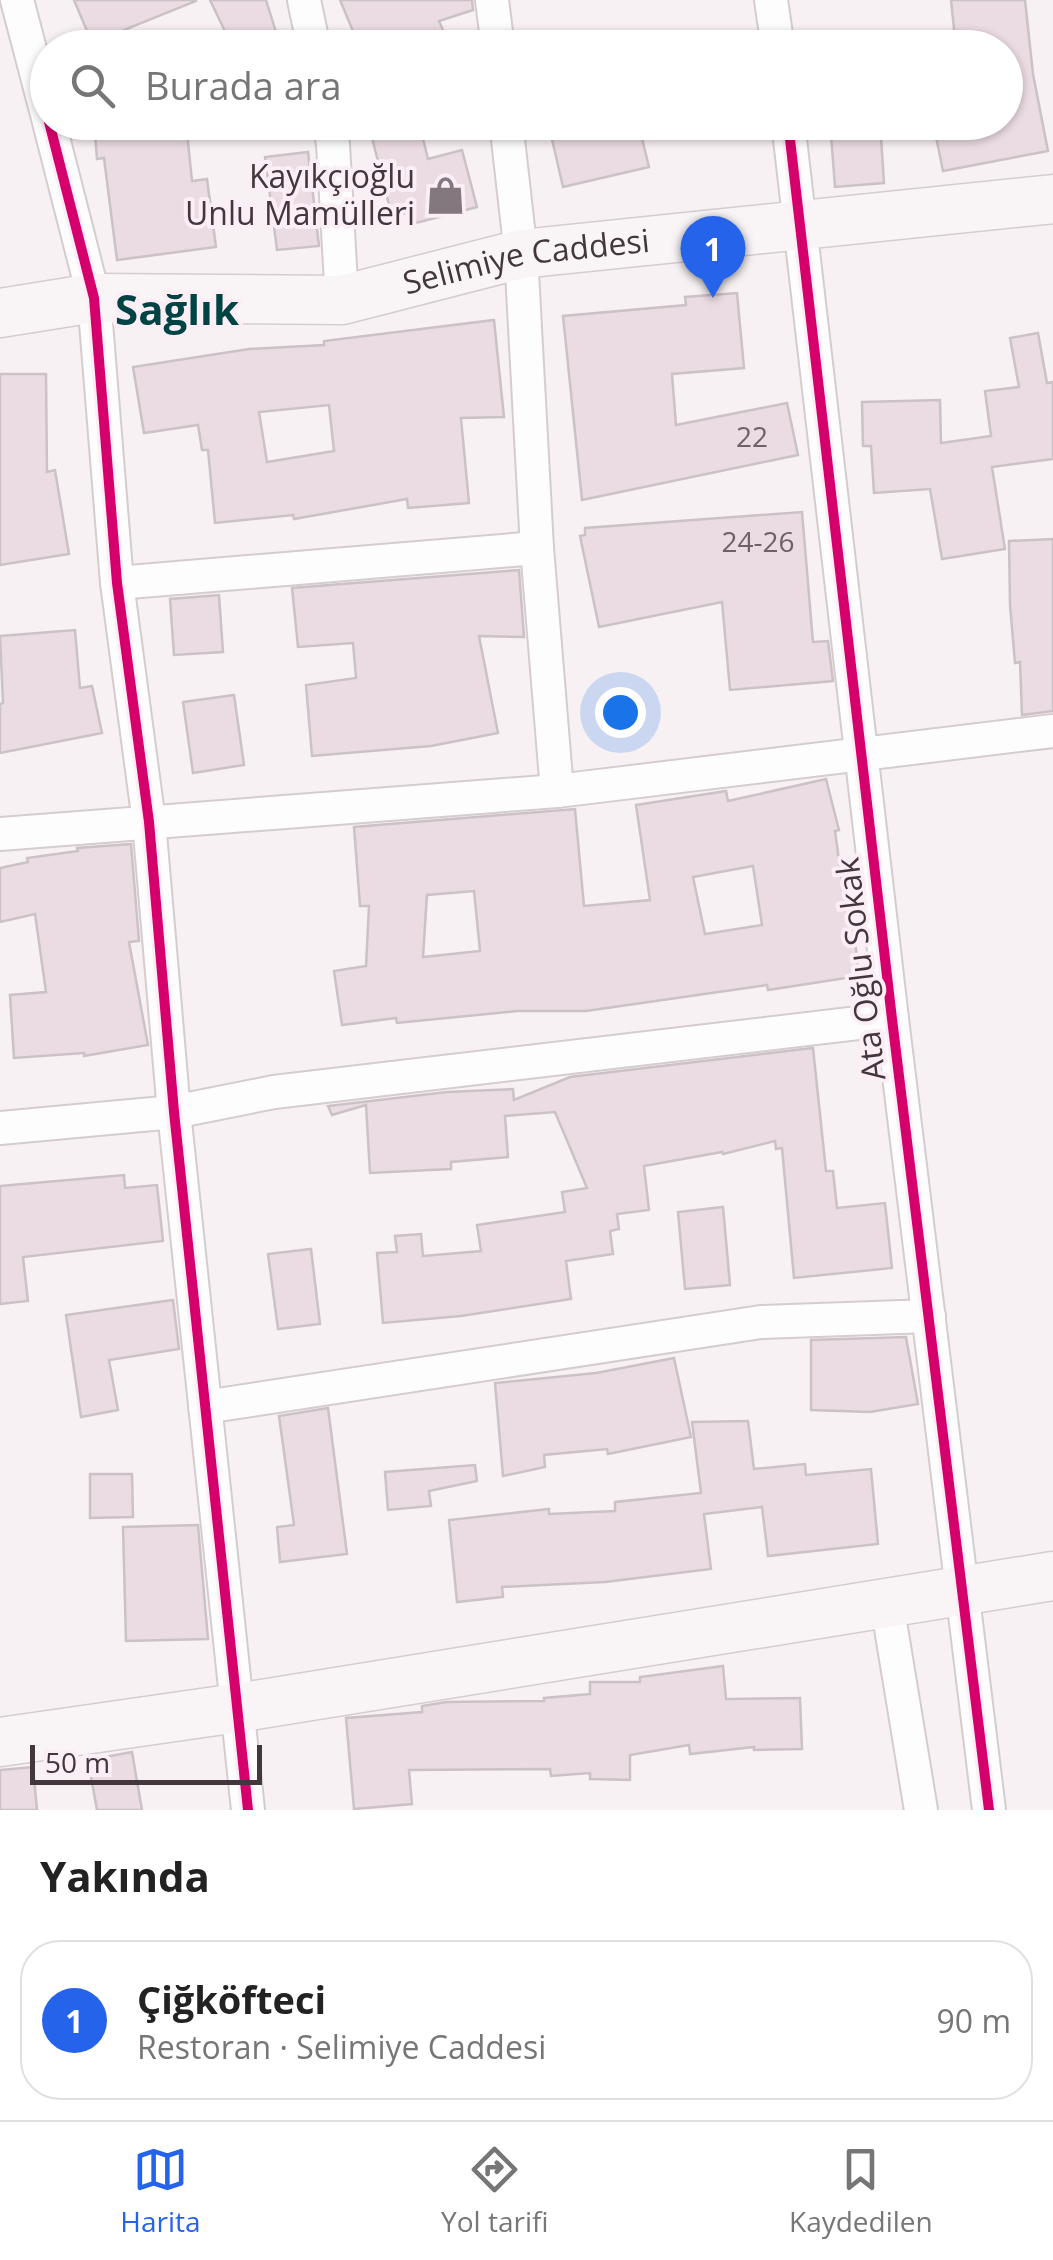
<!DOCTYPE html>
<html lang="tr">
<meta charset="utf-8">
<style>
body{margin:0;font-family:"Open Sans",sans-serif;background:#f2f2f2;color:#222}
.scale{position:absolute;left:30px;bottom:25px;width:232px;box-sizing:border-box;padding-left:10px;border:5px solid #43373d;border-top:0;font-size:28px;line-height:35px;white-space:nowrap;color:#43373d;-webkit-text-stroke:8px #fbeef4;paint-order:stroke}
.you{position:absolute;left:620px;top:712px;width:35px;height:35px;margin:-25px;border:8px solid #fff;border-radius:50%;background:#1a73e8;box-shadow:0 0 0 15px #1a73e833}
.badge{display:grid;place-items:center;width:65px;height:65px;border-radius:50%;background:#2563eb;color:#fff;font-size:32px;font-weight:700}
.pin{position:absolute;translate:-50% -82px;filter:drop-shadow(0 2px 5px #0008)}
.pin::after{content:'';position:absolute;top:52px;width:35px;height:30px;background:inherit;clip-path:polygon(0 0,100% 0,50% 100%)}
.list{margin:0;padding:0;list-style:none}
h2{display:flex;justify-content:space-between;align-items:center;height:130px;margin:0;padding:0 40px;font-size:42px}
h2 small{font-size:32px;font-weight:400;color:#767676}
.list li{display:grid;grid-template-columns:65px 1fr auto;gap:30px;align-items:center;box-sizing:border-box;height:160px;margin:0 20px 20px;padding:0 20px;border:2px solid #e0e0e0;border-radius:40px}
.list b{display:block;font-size:38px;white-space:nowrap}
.list p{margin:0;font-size:32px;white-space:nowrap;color:#767676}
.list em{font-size:32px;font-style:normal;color:#767676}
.icon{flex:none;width:55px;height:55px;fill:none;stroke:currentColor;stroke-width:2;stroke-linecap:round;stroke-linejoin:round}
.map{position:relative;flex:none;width:1053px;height:1810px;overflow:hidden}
.search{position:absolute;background:#fff;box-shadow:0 2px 8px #0004;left:30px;right:30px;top:30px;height:110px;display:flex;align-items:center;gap:25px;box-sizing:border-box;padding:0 35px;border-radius:55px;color:#767676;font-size:38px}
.sheet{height:310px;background:#fff}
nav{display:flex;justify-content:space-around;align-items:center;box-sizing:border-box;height:140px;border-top:2px solid #e0e0e0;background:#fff;font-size:28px;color:#767676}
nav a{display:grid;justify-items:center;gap:5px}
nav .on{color:#2563eb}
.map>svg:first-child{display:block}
</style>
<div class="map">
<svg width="1053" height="1810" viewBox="0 0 1053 1810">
<rect width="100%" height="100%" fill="#f8f1f4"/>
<!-- building -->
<g fill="#ebdbe3" stroke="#cbc2c6" stroke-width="2.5" fill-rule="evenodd">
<polygon points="74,0 196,0 196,1 92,43"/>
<polygon points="210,0 266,0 281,48 233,48"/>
<polygon points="340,0 472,0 473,10 439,21 451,48 360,48"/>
<polygon points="951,0 1025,0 1033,74 1048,151 943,171 933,122 1006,122 1006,48 956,48"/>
<polygon points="94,122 186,122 192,181 207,179 216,247 117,260 104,158 97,159"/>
<polygon points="368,122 419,122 428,159 462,150 477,207 416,223 413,211 392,217"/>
<polygon points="548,122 638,122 649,167 563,187"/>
<polygon points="830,122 880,122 884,183 835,187"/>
<polygon points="308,152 319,246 277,250 265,157"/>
<polygon points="737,293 744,368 672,374 676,425 787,403 798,455 582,500 563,316 686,305 685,297"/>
<path d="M 494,320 L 504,417 L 461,418 L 469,503 L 408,508 L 407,499 L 294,519 L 293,515 L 215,523 L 208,450 L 202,450 L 198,425 L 144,433 L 133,367 L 249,349 L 324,345 L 324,341 ZM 329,405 L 334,451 L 267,462 L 259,412 Z"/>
<polygon points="1038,333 1047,383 1053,382 1053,459 992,467 1005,549 942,559 930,489 874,493 871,446 863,446 862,402 940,400 941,443 991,436 985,391 1019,387 1010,338"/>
<polygon points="0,374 46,374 47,472 55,470 69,554 0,565"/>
<polygon points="802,512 813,642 828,641 833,681 730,690 722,602 599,627 580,536 585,535 585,528"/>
<polygon points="1053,539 1053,711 1022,715 1020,662 1015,663 1010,605 1009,541"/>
<polygon points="519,570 524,637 479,636 498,733 431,746 312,756 306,685 356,678 353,643 298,647 292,588"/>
<polygon points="219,595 223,652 174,655 170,599"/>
<polygon points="75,630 80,688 92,686 102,733 0,753 0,704 3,703 0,636"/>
<polygon points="234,695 244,765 193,773 183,702"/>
<path d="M 826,779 L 839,830 L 835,831 L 846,912 L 852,912 L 859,976 L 768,990 L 767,985 L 586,1011 L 517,1011 L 397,1023 L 396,1018 L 342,1025 L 334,971 L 366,966 L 369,906 L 360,906 L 354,827 L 575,809 L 584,906 L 650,900 L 636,805 L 726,791 L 728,801 ZM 753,866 L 762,925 L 705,934 L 693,877 ZM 474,891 L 480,951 L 423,957 L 427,895 Z"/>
<polygon points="131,844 139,941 129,942 148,1045 84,1056 84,1053 14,1058 10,995 46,992 35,914 0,922 0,868 28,862 27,858 78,851 77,848"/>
<polygon points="813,1048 826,1171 833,1171 837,1208 885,1203 892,1268 794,1278 782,1148 776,1149 775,1141 723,1154 722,1152 644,1166 649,1210 617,1214 619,1229 610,1231 613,1254 566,1261 571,1299 461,1316 383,1323 377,1253 397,1252 395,1236 421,1234 423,1256 481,1251 477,1225 565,1212 562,1192 587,1188 555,1112 505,1116 508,1157 451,1162 451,1169 370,1173 366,1105 332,1115 328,1106 447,1092 513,1089 514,1100 570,1077"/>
<polygon points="124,1175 125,1188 157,1185 163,1241 23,1257 28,1301 0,1304 0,1186"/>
<polygon points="723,1207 730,1285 685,1289 678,1212"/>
<polygon points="311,1249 320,1324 278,1329 268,1254"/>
<polygon points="173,1300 179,1349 109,1360 118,1410 81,1417 66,1315"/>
<polygon points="906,1337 918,1404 870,1412 811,1410 811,1340"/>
<polygon points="674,1358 691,1437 608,1454 607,1449 544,1455 545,1467 503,1476 495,1383 596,1373"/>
<polygon points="328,1408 347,1554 280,1562 277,1527 294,1525 279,1416"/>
<polygon points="748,1421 754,1469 805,1464 806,1475 871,1469 878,1544 768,1556 762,1507 704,1514 711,1569 605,1582 502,1587 503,1597 457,1602 449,1520 549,1509 549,1514 615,1511 615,1502 701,1493 692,1422"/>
<polygon points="475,1465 477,1481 429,1491 431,1506 388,1510 385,1472"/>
<polygon points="90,1474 132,1474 133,1517 90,1518"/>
<polygon points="198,1525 208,1639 126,1641 123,1527"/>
<polygon points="723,1666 726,1699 800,1698 802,1749 754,1750 754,1747 690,1754 689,1745 630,1755 630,1780 590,1779 590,1773 551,1776 550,1769 409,1770 412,1804 354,1809 346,1718 422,1712 422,1706 446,1702 544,1701 544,1698 590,1694 590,1682 640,1682 640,1677"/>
<polygon points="132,1752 142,1810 97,1810 88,1760"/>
<polygon points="33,1767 37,1810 0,1810 0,1770"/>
</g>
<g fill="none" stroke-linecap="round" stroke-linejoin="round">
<defs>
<g id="street">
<polyline points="17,0 48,118"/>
<polyline points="304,0 314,48"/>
<polyline points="492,0 498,48"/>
<polyline points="771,0 778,48"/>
<polyline points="49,122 94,298 117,583 149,822 174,1112 248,1810"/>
<polyline points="329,122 333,144 342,300"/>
<polyline points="506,122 521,254 537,548 557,791"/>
<polyline points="788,122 892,1019 989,1810"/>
<polyline points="117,583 537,548"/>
<polyline points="0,834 557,791 1053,731"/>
<polyline points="0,1128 174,1112 274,1092 892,1019"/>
<polyline points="205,1407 761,1322 929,1316"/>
<polyline points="887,1604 921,1810"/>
</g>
<g id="secondary">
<path id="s1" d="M 0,313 L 94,298 L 342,300 L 521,254 L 1053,199"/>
<polyline points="0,1742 237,1708 1053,1576"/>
</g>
</defs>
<!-- street casing -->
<use href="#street" stroke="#d5ccd0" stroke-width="36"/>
<!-- secondary casing -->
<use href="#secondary" stroke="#d5ccd0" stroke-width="51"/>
<!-- street -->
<use href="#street" stroke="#fefdfd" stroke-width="32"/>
<!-- secondary -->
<use href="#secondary" stroke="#f9f5f7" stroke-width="48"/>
<defs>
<g id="cycleway">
<polyline points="49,122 94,298 117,583 149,822 174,1112 248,1810"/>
<polyline points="788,122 892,1019 989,1810"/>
</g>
</defs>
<!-- cycleway casing -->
<use href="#cycleway" stroke="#fbeef4" stroke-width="16"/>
<!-- cycleway -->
<use href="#cycleway" stroke="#d6006c" stroke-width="10"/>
</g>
<!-- icons -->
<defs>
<symbol id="shop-bare" viewBox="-9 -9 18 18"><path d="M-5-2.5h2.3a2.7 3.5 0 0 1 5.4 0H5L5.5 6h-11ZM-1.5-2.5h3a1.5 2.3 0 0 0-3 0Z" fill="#82787d" stroke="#fbeef4" stroke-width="2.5" paint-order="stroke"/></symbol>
</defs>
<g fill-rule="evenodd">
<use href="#shop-bare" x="418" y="168" width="55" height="55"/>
</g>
<g text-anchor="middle" stroke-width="8" stroke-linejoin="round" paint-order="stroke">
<!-- number labels -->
<g font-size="28" fill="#6e6167">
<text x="752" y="447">22</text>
<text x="758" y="552">24-26</text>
</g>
<!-- poi labels -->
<g font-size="32" fill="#43373d" stroke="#fbeef4" text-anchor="end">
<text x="415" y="188">Kayıkçıoğlu<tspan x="415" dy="37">Unlu Mamülleri</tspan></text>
</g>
<!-- street labels -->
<g font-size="32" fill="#43373d" stroke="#fbeef4">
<text dy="11" stroke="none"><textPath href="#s1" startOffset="532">Selimiye Caddesi</textPath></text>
<text transform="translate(861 969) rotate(-97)" y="11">Ata Oğlu Sokak</text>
</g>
<!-- district labels -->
<g font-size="42" font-weight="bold" fill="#004344" stroke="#fbeef4">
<text x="177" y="325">Sağlık</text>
</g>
</g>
</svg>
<div class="scale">50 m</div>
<div class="you"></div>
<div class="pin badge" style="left:713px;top:298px">1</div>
<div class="search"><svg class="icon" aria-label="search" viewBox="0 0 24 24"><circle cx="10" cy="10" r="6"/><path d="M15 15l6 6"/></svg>Burada ara</div>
</div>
<section class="sheet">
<h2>Yakında<small></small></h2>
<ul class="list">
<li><span class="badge">1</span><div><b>Çiğköfteci</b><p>Restoran · Selimiye Caddesi</p></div><em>90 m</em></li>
</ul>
</section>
<nav>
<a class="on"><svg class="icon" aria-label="map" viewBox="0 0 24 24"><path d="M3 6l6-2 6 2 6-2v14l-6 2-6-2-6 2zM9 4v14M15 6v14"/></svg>Harita</a>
<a><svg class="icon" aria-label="directions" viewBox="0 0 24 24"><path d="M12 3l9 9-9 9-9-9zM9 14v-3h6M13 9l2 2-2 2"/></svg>Yol tarifi</a>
<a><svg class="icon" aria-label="saved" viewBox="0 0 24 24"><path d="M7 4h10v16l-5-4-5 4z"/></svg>Kaydedilen</a>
</nav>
